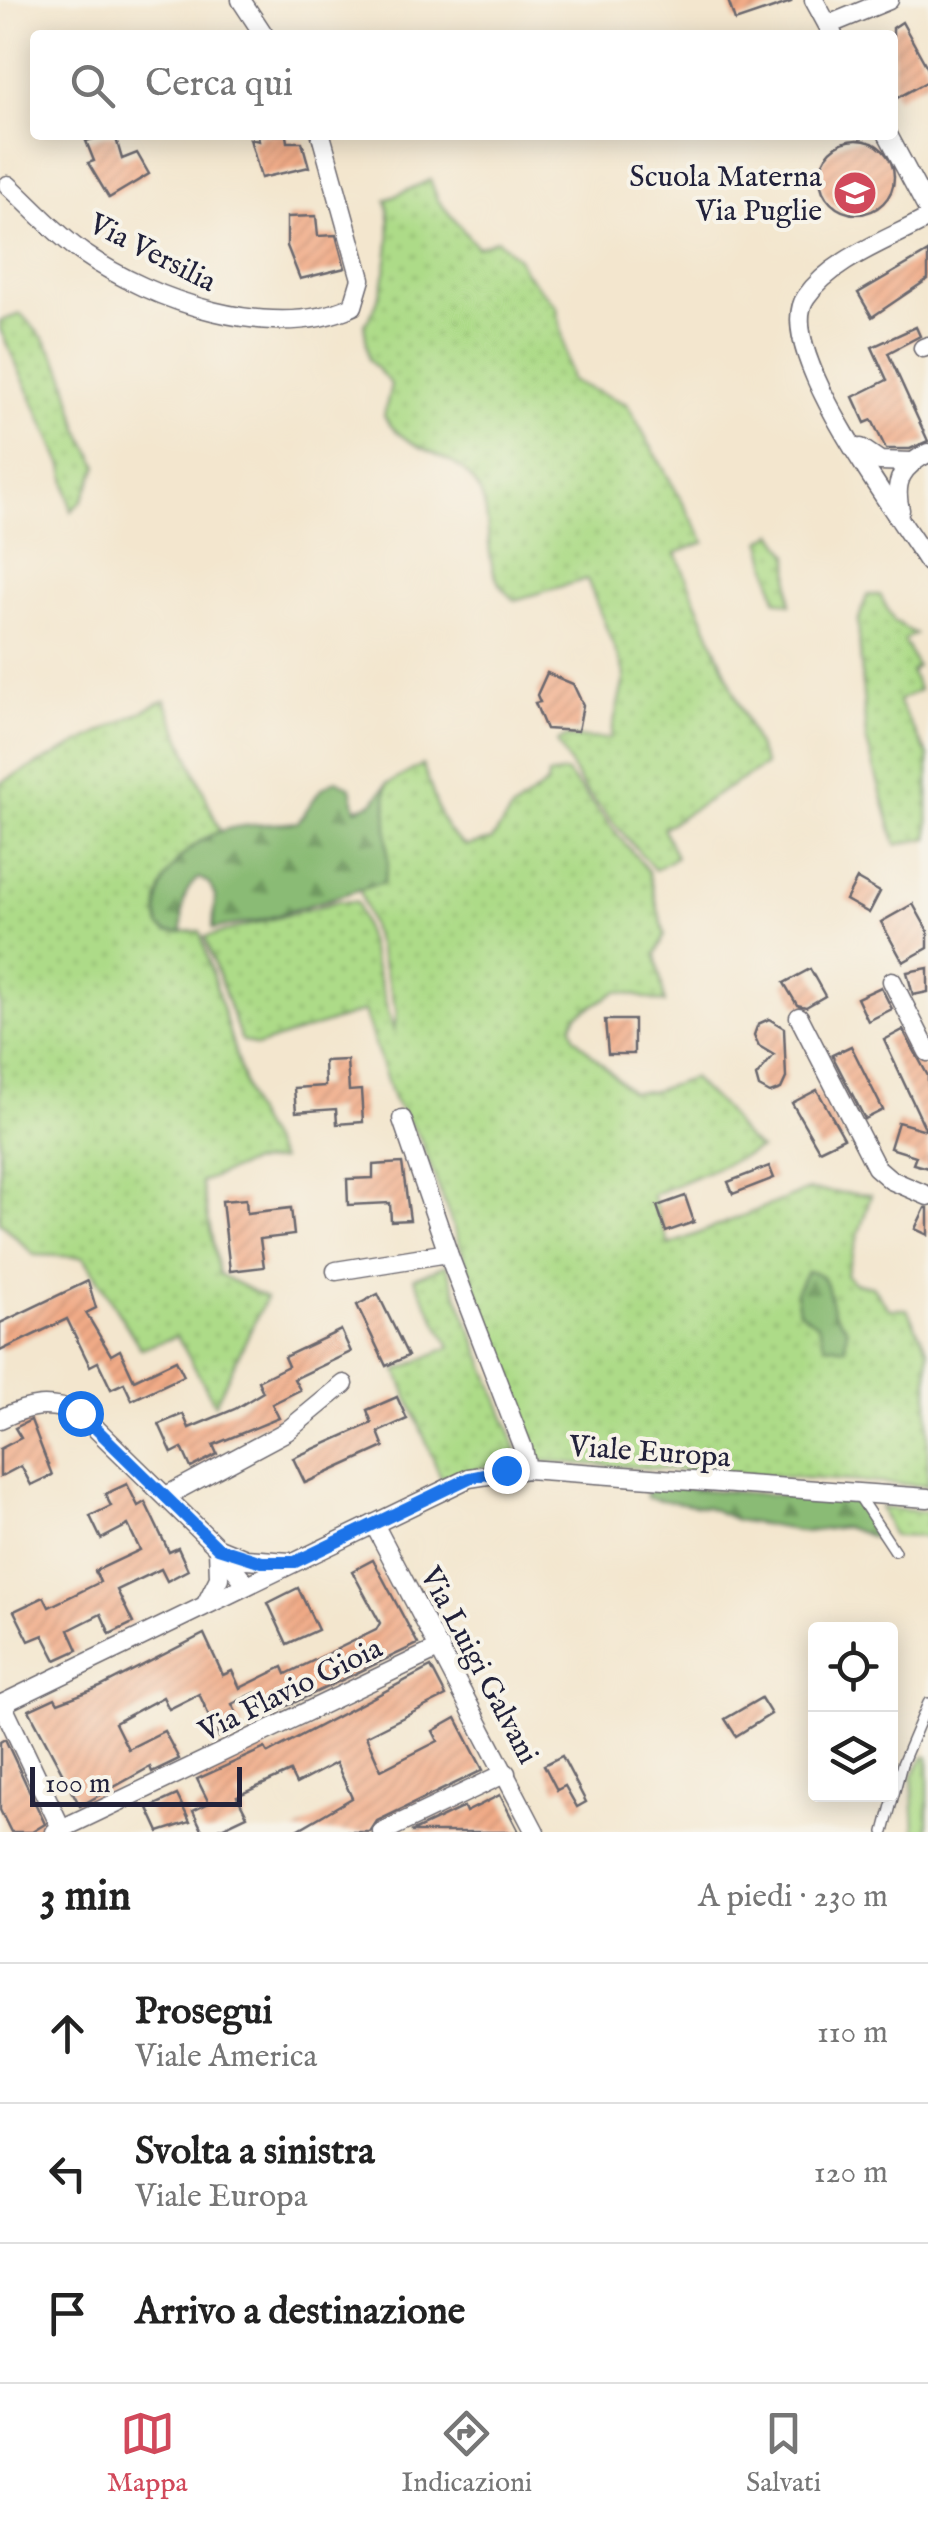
<!DOCTYPE html>
<html lang="it">
<meta charset="utf-8">
<style>
body{margin:0;font-family:"IM FELL English",serif;background:#f2f2f2;color:#222}
.controls{position:absolute;right:30px;bottom:30px;display:grid;overflow:hidden;border-radius:10px;box-shadow:0 5px 25px #0003}
.controls button{width:90px;height:90px;display:grid;place-items:center;padding:0;border:0;border-bottom:2px solid #e0e0e0;background:#fff;color:#222;font:50px sans-serif}
.scale{position:absolute;left:30px;bottom:25px;width:212px;box-sizing:border-box;padding-left:10px;border:5px solid #22223b;border-top:0;font-size:28px;line-height:35px;white-space:nowrap;color:#22223b;-webkit-text-stroke:8px #f7f3e8;paint-order:stroke}
.stop{position:absolute;width:30px;height:30px;margin:-22px;border:8px solid #1a73e8;border-radius:50%;background:#fff}
.stop.end{background:#1a73e8;border-color:#fff;box-shadow:0 2px 10px #0008}
.list{margin:0;padding:0;list-style:none}
h2{display:flex;justify-content:space-between;align-items:center;height:130px;margin:0;padding:0 40px;font-size:42px}
h2 small{font-size:32px;font-weight:400;color:#767676}
.list li{display:grid;grid-template-columns:65px 1fr auto;gap:30px;align-items:center;box-sizing:border-box;height:140px;padding:0 40px;border-top:2px solid #e0e0e0}
.list b{display:block;font-size:38px;white-space:nowrap}
.list p{margin:0;font-size:32px;white-space:nowrap;color:#767676}
.list em{font-size:32px;font-style:normal;color:#767676}
.icon{flex:none;width:55px;height:55px;fill:none;stroke:currentColor;stroke-width:2;stroke-linecap:round;stroke-linejoin:round}
.map{position:relative;flex:none;width:928px;height:1832px;overflow:hidden}
.search{position:absolute;background:#fff;box-shadow:0 5px 25px #0003;left:30px;right:30px;top:30px;height:110px;display:flex;align-items:center;gap:25px;box-sizing:border-box;padding:0 35px;border-radius:10px;color:#767676;font-size:38px}
.sheet{height:550px;background:#fff}
nav{display:flex;justify-content:space-around;align-items:center;box-sizing:border-box;height:140px;border-top:2px solid #e0e0e0;background:#fff;font-size:28px;color:#767676}
nav a{display:grid;justify-items:center;gap:5px}
nav .on{color:#d1495b}
.map>svg:first-child{display:block}
</style>
<div class="map">
<svg width="928" height="1832" viewBox="0 0 928 1832">
<defs>
<pattern id="grass-dots" width="8" height="8" patternUnits="userSpaceOnUse" patternTransform="scale(2.5)"><rect width="8" height="8" fill="#addb88"/><path d="M2 2h.1M6 6h.1" fill="none" stroke="#95bc76" stroke-width="1.8" stroke-linecap="round"/></pattern>
<pattern id="forest-firs" width="22" height="20" patternUnits="userSpaceOnUse" patternTransform="scale(2.5)"><rect width="22" height="20" fill="#8abb74"/><path d="M5 1l3.5 6h-7zM16 11l3.5 6h-7z" fill="#709860"/></pattern>
<pattern id="cemetery-stones" width="16" height="16" patternUnits="userSpaceOnUse" patternTransform="scale(2.5)"><rect width="16" height="16" fill="#addb88"/><path d="M2 7V4a2 2 0 0 1 4 0v3zM10 15v-3a2 2 0 0 1 4 0v3z" fill="#95bc76"/></pattern>
<pattern id="building-hatch" width="6" height="6" patternUnits="userSpaceOnUse" patternTransform="scale(2.5)"><rect width="6" height="6" fill="#f1ab87"/><path d="M-1 1l2-2M0 6l6-6M5 7l2-2" fill="none" stroke="#ce9375"/></pattern>
</defs>
<rect width="100%" height="100%" fill="#f7f3e8"/>
<filter id="ink" filterUnits="userSpaceOnUse"><feTurbulence type="fractalNoise" baseFrequency=".01" numOctaves="2"/><feDisplacementMap in="SourceGraphic" scale="20" xChannelSelector="R" yChannelSelector="G"/><feConvolveMatrix kernelMatrix="1 2 1 2 8 2 1 2 1" color-interpolation-filters="sRGB"/></filter>
<filter id="wash" filterUnits="userSpaceOnUse"><feTurbulence type="fractalNoise" baseFrequency=".0048" numOctaves="4" result="noise"/><feDisplacementMap in="SourceGraphic" scale="40" xChannelSelector="R" yChannelSelector="G"/><feGaussianBlur stdDeviation="2.25" result="paint"/><feColorMatrix in="noise" values="0 0 0 0 0 0 0 0 0 0 0 0 0 0 0 0 0 1.4 0 .05"/><feComposite in="paint" operator="in"/></filter>
<g filter="url(#wash)">
<rect width="100%" height="100%" fill="#f3e6ce"/>
<!-- grass -->
<g fill="url(#grass-dots)" stroke="#687e62" stroke-width="2.5">
<path d="M 430,180 L 438,200 L 477,247 L 497,240 L 518,258 L 524,271 L 557,307 L 571,381 L 627,404 L 705,542 L 676,553 L 765,765 L 663,828 L 676,857 L 655,870 L 584,789 L 557,742 L 565,737 L 610,739 L 625,675 L 587,579 L 515,600 C 475,573 499,522 476,485 C 454,450 406,454 384,416 L 391,384 L 369,360 L 364,324 C 384,306 396,227 386,200 Z"/>
<polygon points="21,314 44,339 64,372 79,429 98,466 82,501 71,511 63,466 0,329 0,321"/>
<polygon points="774,533 789,555 790,604 776,600 762,541"/>
<polygon points="867,595 880,595 894,621 915,634 904,640 917,667 911,672 919,690 898,701 928,756 928,838 896,845 866,739 858,622"/>
<polygon points="165,700 220,831 173,867 158,901 167,932 200,931 251,1108 280,1160 249,1163 201,1182 219,1274 266,1298 215,1404 177,1336 141,1349 84,1257 34,1255 0,1222 0,783"/>
<path d="M 422,765 C 438,796 434,827 466,846 L 492,840 L 511,811 L 547,784 L 548,775 L 566,772 L 648,871 L 665,935 L 656,954 L 665,1003 L 618,991 L 577,1015 L 572,1025 L 574,1037 L 631,1092 L 654,1091 L 693,1078 C 700,1089 707,1093 716,1101 C 735,1117 733,1131 760,1149 L 652,1195 L 669,1245 L 808,1190 L 871,1195 L 846,1275 L 854,1283 L 872,1286 L 889,1309 L 907,1309 L 928,1350 L 928,1486 L 540,1461 L 420,1138 L 393,1099 L 364,1011 L 257,1046 L 241,1040 L 205,937 L 339,901 L 357,902 L 394,1032 L 397,1011 L 360,890 L 383,882 L 386,785 Z"/>
<polygon points="446,1265 517,1449 512,1460 441,1478 397,1371 450,1347 414,1278"/>
<polygon points="880,1508 928,1512 928,1537 893,1536"/>
</g>
<!-- forest -->
<g fill="url(#forest-firs)" stroke="#566e58" stroke-width="2.5">
<path d="M 336,780 L 351,788 L 356,809 L 373,803 L 386,785 L 388,865 L 384,882 L 262,920 L 213,929 L 215,896 L 209,883 L 199,878 C 180,891 183,910 182,932 L 167,932 L 160,927 C 149,886 180,848 218,832 C 241,823 273,825 298,822 L 321,789 Z"/>
<path d="M 807,1271 C 831,1274 827,1291 833,1309 C 835,1316 842,1321 847,1329 L 845,1348 L 825,1345 L 818,1325 L 799,1311 L 796,1292 Z"/>
<polygon points="646,1485 858,1501 881,1540 844,1527 806,1532 736,1520 707,1507 647,1498"/>
</g>
<!-- cemetery -->
<polygon fill="url(#cemetery-stones)" stroke="#687e62" stroke-width="2.5" points="924,1757 928,1757 928,1832 915,1832 912,1776"/>
<g id="blocks">
<!-- building -->
<g fill="url(#building-hatch)">
<polygon points="728,0 790,0 791,2 735,21"/>
<polygon points="902,22 928,69 928,81 897,98 893,90 893,28"/>
<polygon points="107,135 115,135 122,159 137,153 149,174 109,198 88,163 94,161 86,141"/>
<polygon points="258,135 286,135 287,142 302,142 309,167 261,178 250,139 259,141"/>
<circle cx="857" cy="177" r="37"/>
<polygon points="316,216 318,236 336,235 345,268 300,279 287,246 287,217"/>
<polygon points="928,252 928,279 872,317 858,293"/>
<polygon points="916,327 920,336 888,353 928,441 910,449 886,449 872,420 865,423 853,397 887,380 872,347"/>
<polygon points="547,673 573,684 583,705 578,731 546,729 535,703 540,702 537,695"/>
<polygon points="857,879 880,892 869,913 846,900"/>
<polygon points="913,904 928,931 928,948 903,962 881,922"/>
<polygon points="928,968 928,992 913,995 907,972"/>
<polygon points="810,969 825,996 806,1007 797,1005 784,983"/>
<polygon points="881,987 892,1009 868,1021 857,998"/>
<polygon points="769,1019 784,1028 786,1078 781,1089 770,1093 759,1087 756,1076 774,1055 759,1046 754,1035 758,1024"/>
<polygon points="605,1020 634,1020 634,1054 608,1054"/>
<polygon points="903,1030 928,1076 928,1168 913,1164 916,1156 890,1148 898,1122 926,1130 884,1040"/>
<polygon points="851,1046 883,1110 865,1119 832,1055"/>
<polygon points="347,1060 349,1091 361,1090 363,1122 337,1124 336,1109 296,1112 294,1088 325,1086 324,1061"/>
<polygon points="817,1090 844,1138 819,1150 792,1103"/>
<polygon points="402,1163 410,1220 391,1221 390,1203 348,1205 347,1179 373,1178 373,1165"/>
<polygon points="769,1166 774,1178 733,1194 728,1182"/>
<polygon points="685,1196 694,1222 666,1232 657,1206"/>
<polygon points="246,1199 247,1213 291,1208 294,1235 260,1239 264,1267 230,1271 222,1201"/>
<polygon points="925,1208 928,1208 928,1235 915,1229"/>
<polygon points="88,1281 96,1308 86,1313 111,1355 120,1350 134,1380 176,1360 184,1376 132,1400 124,1383 111,1389 98,1362 90,1366 67,1319 0,1351 0,1323"/>
<polygon points="378,1294 408,1356 386,1366 357,1305"/>
<polygon points="341,1330 351,1352 294,1379 300,1390 272,1404 279,1418 213,1445 217,1454 191,1468 182,1448 172,1453 159,1424 183,1414 189,1428 235,1409 263,1392 258,1381 288,1366 284,1357"/>
<polygon points="397,1397 407,1419 378,1432 384,1447 305,1483 293,1458 372,1423 367,1410"/>
<polygon points="31,1420 52,1475 31,1485 21,1466 0,1477 0,1449 21,1438 15,1428"/>
<polygon points="127,1484 138,1506 145,1502 169,1552 178,1548 188,1570 167,1581 161,1569 117,1590 133,1623 110,1634 101,1614 69,1630 78,1650 56,1660 43,1635 29,1641 14,1611 44,1597 49,1607 100,1582 95,1571 140,1550 128,1525 101,1539 90,1516 111,1506 105,1494"/>
<polygon points="373,1560 418,1644 266,1716 255,1693 232,1704 243,1726 219,1737 199,1694 169,1709 163,1697 115,1723 128,1749 164,1731 179,1759 152,1772 150,1767 80,1806 29,1710 55,1698 58,1703 100,1687 204,1634 223,1675 232,1671 240,1688 283,1667 286,1674 376,1630 380,1623 352,1571"/>
<polygon points="298,1588 318,1630 287,1644 268,1603"/>
<polygon points="431,1667 446,1696 366,1736 381,1770 438,1741 433,1731 456,1718 483,1770 377,1821 370,1832 294,1832 352,1798 336,1763 296,1784 290,1772 237,1796 247,1816 213,1832 203,1832 193,1811 209,1803 197,1779 265,1748 268,1753"/>
<polygon points="761,1698 771,1714 736,1736 725,1719"/>
<polygon points="5,1739 45,1824 32,1832 11,1832 0,1810 0,1742"/>
<polygon points="562,1756 586,1802 577,1807 565,1786 557,1790 544,1765"/>
<polygon points="177,1795 190,1822 159,1832 148,1808"/>
<polygon points="500,1795 519,1832 411,1832 464,1807 466,1812"/>
</g>
</g>
</g>
<g filter="url(#ink)">
<use href="#blocks" fill-opacity="0" stroke="#6b676e" stroke-width="2.5"/>
<g fill="none" stroke-linecap="round" stroke-linejoin="round">
<defs>
<g id="service">
<polyline points="858,1495 895,1551"/>
<polyline points="884,1832 902,1764 928,1703"/>
</g>
<g id="minor">
<polyline points="241,0 264,35"/>
<polyline points="814,0 833,35"/>
<polyline points="828,25 889,0"/>
<polyline points="888,135 928,210"/>
<path d="M 8,185 C 32,207 56,234 83,253 C 152,301 273,343 353,306 L 361,279 L 321,135"/>
<path d="M 928,218 C 889,240 832,259 806,297 C 771,347 898,514 928,562"/>
<polyline points="923,348 928,346"/>
<polyline points="861,448 880,461 912,462"/>
<path d="M 900,510 C 893,481 902,466 928,453"/>
<polyline points="892,981 928,1052"/>
<polyline points="799,1017 876,1167 891,1180 928,1196"/>
<polyline points="402,1119 448,1253"/>
<polyline points="336,1271 448,1253 523,1448 527,1469"/>
<path d="M 0,1419 C 31,1404 48,1402 80,1413 L 218,1548 L 247,1585"/>
<polyline points="166,1496 287,1431 344,1384"/>
<polyline points="374,1524 535,1832"/>
<polyline points="219,1548 246,1559 290,1562"/>
<polyline points="206,1604 219,1578 218,1548"/>
<polyline points="2,1704 63,1832"/>
<polyline points="0,1705 469,1478 527,1469 928,1498"/>
<polyline points="55,1832 440,1648"/>
<polyline points="382,1832 506,1773"/>
</g>
</defs>
<!-- service casing -->
<use href="#service" stroke="#6b676e" stroke-width="12"/>
<!-- minor casing -->
<use href="#minor" stroke="#6b676e" stroke-width="21"/>
<!-- service -->
<use href="#service" stroke="#fff" stroke-width="9"/>
<!-- minor -->
<use href="#minor" stroke="#fff" stroke-width="18"/>
</g>
</g>
<g fill="none" stroke-linecap="round" stroke-linejoin="round" filter="url(#ink)">
<!-- route -->
<polyline stroke="#1a73e8" stroke-width="12" points="80,1413 218,1548 262,1562 295,1562 469,1478 506,1470"/>
</g>
<!-- icons -->
<defs>
<symbol id="school-disc" viewBox="-11 -11 22 22"><circle r="9.5" fill="#d1495b" stroke="#f7f3e8"/><path d="M0-5L7-2L0 1L-7-2ZM-4 1L0 2.5L4 1V4Q0 6-4 4Z" fill="#fff"/></symbol>
</defs>
<g fill-rule="evenodd">
<use href="#school-disc" x="830" y="168" width="50" height="50"/>
</g>
<g text-anchor="middle" stroke-width="8" stroke-linejoin="round" paint-order="stroke">
<!-- poi labels -->
<g font-size="30" fill="#22223b" stroke="#f7f3e8" text-anchor="end">
<text x="822" y="186">Scuola Materna<tspan x="822" dy="34">Via Puglie</tspan></text>
</g>
<!-- street labels -->
<g font-size="30" fill="#22223b" stroke="#f7f3e8">
<text transform="translate(153 252) rotate(27)" y="10">Via Versilia</text>
<text transform="translate(650 1451) rotate(4)" y="10">Viale Europa</text>
<text transform="translate(480 1665) rotate(62)" y="10">Via Luigi Galvani</text>
<text transform="translate(290 1689) rotate(-26)" y="10">Via Flavio Gioia</text>
</g>
</g>
</svg>
<div class="controls">
<button><svg class="icon" aria-label="locate" viewBox="0 0 24 24"><circle cx="12" cy="12" r="6"/><path d="M12 2v4M12 18v4M2 12h4M18 12h4"/></svg></button>
<button><svg class="icon" aria-label="layers" viewBox="0 0 24 24"><path d="M12 4l9 5-9 5-9-5zM3 14l9 5 9-5"/></svg></button>
</div>
<div class="scale">100 m</div>
<div class="stop" style="left:80px;top:1413px"></div>
<div class="stop end" style="left:506px;top:1470px"></div>
<div class="search"><svg class="icon" aria-label="search" viewBox="0 0 24 24"><circle cx="10" cy="10" r="6"/><path d="M15 15l6 6"/></svg>Cerca qui</div>
</div>
<section class="sheet">
<h2>3 min<small>A piedi · 230 m</small></h2>
<ul class="list">
<li><svg class="icon" aria-label="ahead" viewBox="0 0 24 24"><path d="M12 20V5M6 11l6-6 6 6"/></svg><div><b>Prosegui</b><p>Viale America</p></div><em>110 m</em></li>
<li><svg class="icon" aria-label="left" viewBox="0 0 24 24"><path d="M17 20v-9H6M10 6l-5 5 5 5"/></svg><div><b>Svolta a sinistra</b><p>Viale Europa</p></div><em>120 m</em></li>
<li><svg class="icon" aria-label="arrive" viewBox="0 0 24 24"><path d="M6 21V4h12l-3 4 3 4H6"/></svg><div><b>Arrivo a destinazione</b></div></li>
</ul>
</section>
<nav>
<a class="on"><svg class="icon" aria-label="map" viewBox="0 0 24 24"><path d="M3 6l6-2 6 2 6-2v14l-6 2-6-2-6 2zM9 4v14M15 6v14"/></svg>Mappa</a>
<a><svg class="icon" aria-label="directions" viewBox="0 0 24 24"><path d="M12 3l9 9-9 9-9-9zM9 14v-3h6M13 9l2 2-2 2"/></svg>Indicazioni</a>
<a><svg class="icon" aria-label="saved" viewBox="0 0 24 24"><path d="M7 4h10v16l-5-4-5 4z"/></svg>Salvati</a>
</nav>
